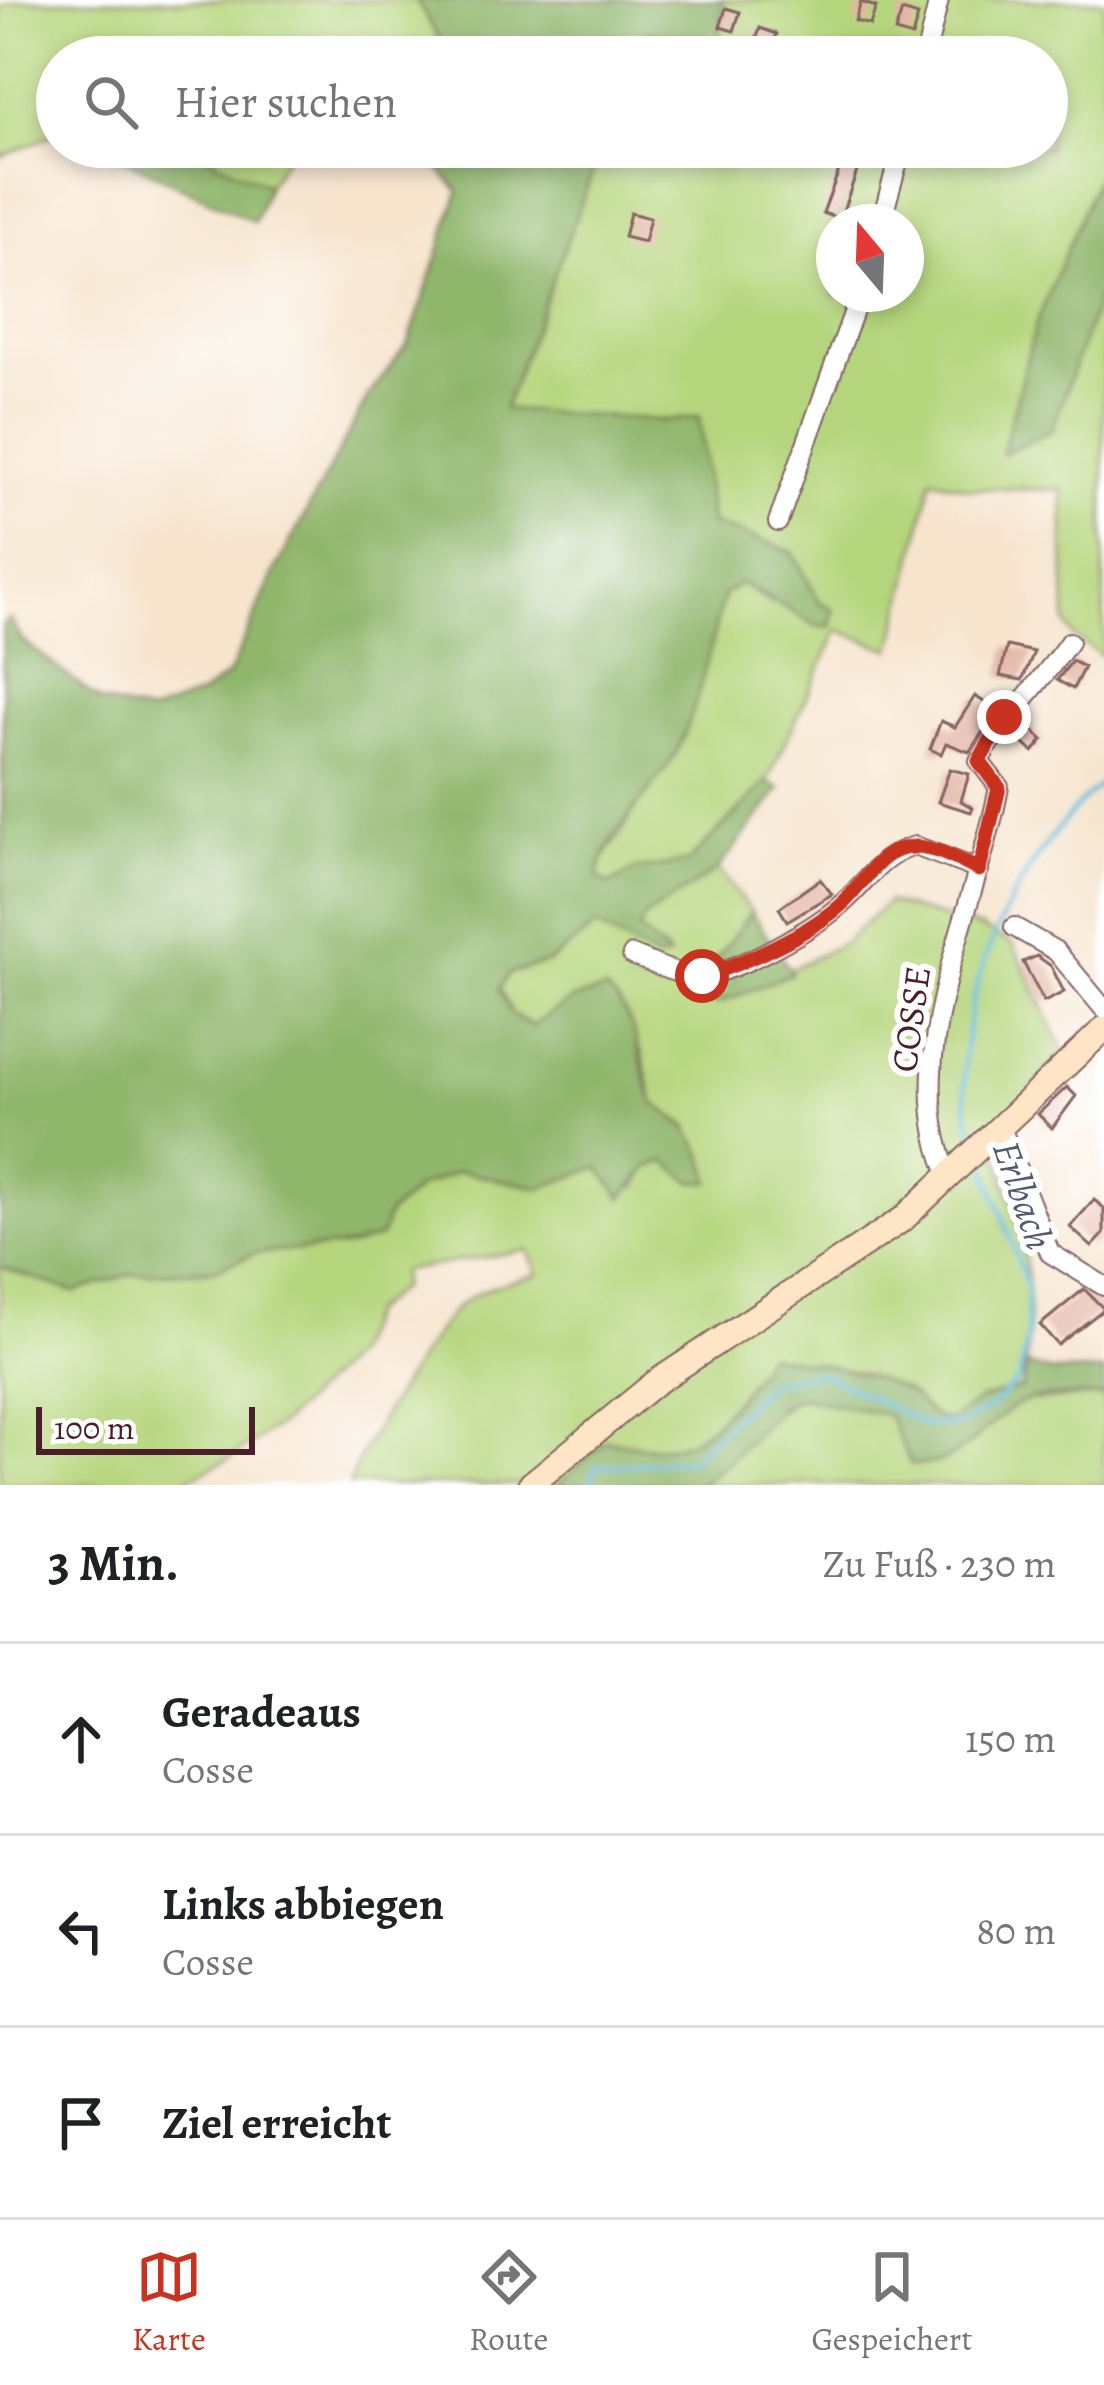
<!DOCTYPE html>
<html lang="de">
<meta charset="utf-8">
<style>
body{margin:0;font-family:Alegreya,serif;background:#f6f6f6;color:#202124}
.compass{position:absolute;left:816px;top:204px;width:108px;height:108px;border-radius:50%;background:#fff;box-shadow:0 6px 18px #0003;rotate:341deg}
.scale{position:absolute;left:36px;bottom:30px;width:219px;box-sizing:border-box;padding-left:12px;border:6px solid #4a1f2b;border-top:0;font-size:33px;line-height:42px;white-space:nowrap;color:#4a1f2b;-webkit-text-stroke:9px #fff;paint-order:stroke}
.stop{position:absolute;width:36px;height:36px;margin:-27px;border:9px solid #c8321e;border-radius:50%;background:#fff}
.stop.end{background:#c8321e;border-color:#fff;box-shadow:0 3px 12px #0008}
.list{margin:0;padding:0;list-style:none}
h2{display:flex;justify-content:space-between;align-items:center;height:156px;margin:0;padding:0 48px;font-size:51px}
h2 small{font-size:39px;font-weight:400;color:#757577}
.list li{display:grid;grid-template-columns:78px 1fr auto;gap:36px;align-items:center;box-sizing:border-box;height:192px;padding:0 48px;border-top:3px solid #e0e0e0}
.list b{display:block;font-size:45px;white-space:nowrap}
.list p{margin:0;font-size:39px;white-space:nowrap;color:#757577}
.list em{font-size:39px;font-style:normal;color:#757577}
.icon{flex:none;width:66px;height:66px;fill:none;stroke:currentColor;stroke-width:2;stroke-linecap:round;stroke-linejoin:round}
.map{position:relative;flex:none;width:1104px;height:1485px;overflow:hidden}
.search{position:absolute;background:#fff;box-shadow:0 6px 18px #0003;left:36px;right:36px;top:36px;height:132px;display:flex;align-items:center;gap:30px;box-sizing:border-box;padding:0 42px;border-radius:66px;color:#757577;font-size:45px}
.sheet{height:732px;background:#fff}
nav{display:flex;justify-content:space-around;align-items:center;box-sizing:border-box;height:168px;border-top:3px solid #e0e0e0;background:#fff;font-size:33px;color:#757577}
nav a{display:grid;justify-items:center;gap:6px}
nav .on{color:#c8321e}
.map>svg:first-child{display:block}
</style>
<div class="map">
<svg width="1104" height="1485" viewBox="0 0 1104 1485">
<rect width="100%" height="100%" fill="#fff"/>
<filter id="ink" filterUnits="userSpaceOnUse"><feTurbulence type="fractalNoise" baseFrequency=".00833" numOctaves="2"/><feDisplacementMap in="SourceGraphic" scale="24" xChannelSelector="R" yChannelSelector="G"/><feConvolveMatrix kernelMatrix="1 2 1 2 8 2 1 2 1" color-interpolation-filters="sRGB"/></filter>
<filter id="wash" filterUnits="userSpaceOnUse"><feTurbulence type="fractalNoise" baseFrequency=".004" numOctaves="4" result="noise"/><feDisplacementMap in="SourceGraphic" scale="48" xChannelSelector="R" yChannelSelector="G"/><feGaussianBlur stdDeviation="2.7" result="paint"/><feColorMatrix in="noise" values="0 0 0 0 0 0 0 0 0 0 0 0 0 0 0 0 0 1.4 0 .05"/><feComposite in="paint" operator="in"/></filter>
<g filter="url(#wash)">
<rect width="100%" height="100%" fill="#f6e4cd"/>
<!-- green -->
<g fill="#b5d57c" stroke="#807a54" stroke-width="3" fill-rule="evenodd">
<polygon points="18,0 416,0 450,57 57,57 57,133 0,157 0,8"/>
<path d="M 723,0 L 1104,0 L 1104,160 L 1036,324 L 1003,452 L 1052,430 L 1104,281 L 1104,657 L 1074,637 L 1066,624 L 1063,490 L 970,488 L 932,479 L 892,650 L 838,630 L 767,782 L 688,862 L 637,870 L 608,885 L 598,876 L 600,862 L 623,830 L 698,686 L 724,594 L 741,583 L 768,602 L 834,610 L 818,600 L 792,551 L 711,524 L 699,418 L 659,420 L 503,410 L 602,147 L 1047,147 L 1047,57 L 638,57 L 648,32 L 719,42 ZM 834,222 L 906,222 L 906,294 L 834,294 Z"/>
<polygon points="187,147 292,147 268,185"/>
<path d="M 718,869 L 751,912 L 737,938 L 715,958 L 765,981 L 844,943 L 888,902 L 981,928 L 1013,944 L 1064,1051 L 992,1136 C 1022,1233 1040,1287 1022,1388 L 981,1399 L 949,1421 C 925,1418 922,1399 902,1390 C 852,1367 812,1365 759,1371 C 704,1434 700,1460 607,1440 L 557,1485 L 350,1485 C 353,1457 439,1320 461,1304 C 483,1287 511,1281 538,1274 L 528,1250 L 401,1271 L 401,1287 L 371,1312 L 351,1356 L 283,1422 L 229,1459 L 174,1485 L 0,1485 L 0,1267 L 74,1292 L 131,1274 L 214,1270 L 256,1253 L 352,1246 L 418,1188 L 459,1171 L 540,1188 L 600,1167 L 636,1187 L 649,1167 L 666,1160 L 691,1181 L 688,1126 L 654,1103 L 642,1051 L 573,999 L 533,1026 L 512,1014 L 499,988 L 510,973 L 549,962 L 596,926 L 656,959 L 666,951 L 645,941 L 638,930 L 645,917 Z"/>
<path d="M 1104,1396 L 1104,1485 L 697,1485 C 720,1468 778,1404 796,1399 C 822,1391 863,1408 889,1415 L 911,1464 L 1022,1401 Z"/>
</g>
<!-- forest -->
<g fill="#90b66c" stroke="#6d6a4c" stroke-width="3">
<polygon points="416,0 723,0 719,42 648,32 638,57 450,57"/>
<polygon points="99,147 187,147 268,185 254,222"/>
<path d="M 379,147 L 602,147 L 504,409 L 668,421 L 699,417 L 711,524 L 792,551 L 818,600 L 834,610 L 831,626 L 817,626 L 741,583 L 724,594 C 710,644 700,701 678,749 C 657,791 605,831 598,876 L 608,885 L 636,870 L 688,862 L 767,782 L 780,789 L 718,869 L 645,917 L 639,930 L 669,957 L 657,960 L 596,926 L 549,962 L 510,973 L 499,989 L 512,1014 L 532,1026 L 573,999 L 606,990 C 641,1018 638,1065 654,1103 C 687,1125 703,1142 711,1182 L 691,1181 L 666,1161 L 649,1167 L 622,1198 L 599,1167 L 540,1188 L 459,1171 L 418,1188 L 388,1214 L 381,1237 L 352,1246 L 256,1253 L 214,1270 L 131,1274 L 74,1292 L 0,1267 L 3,625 L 10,619 L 22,640 L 101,702 L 150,714 L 202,694 L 229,674 L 275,571 L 369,395 L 409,342 L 459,191 L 439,169 Z"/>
<polygon points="1104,160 1104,281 1052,430 1002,454 1036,324"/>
<polygon points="751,912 792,973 718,1004 698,997 697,985"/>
<path d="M 766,1354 C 810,1362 864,1370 904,1390 C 923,1400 925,1418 948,1421 L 981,1399 L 1022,1388 L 1027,1365 L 1052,1372 L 1104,1371 L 1104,1396 C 1079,1397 1039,1392 1017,1405 C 980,1426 960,1470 911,1464 L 888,1415 L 801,1397 L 781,1406 L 731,1460 L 698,1485 L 557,1485 L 607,1440 C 678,1456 696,1449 740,1394 C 750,1380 760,1370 766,1354 Z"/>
</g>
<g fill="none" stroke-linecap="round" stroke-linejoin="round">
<!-- stream -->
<g stroke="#5ebadc" stroke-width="4.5">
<path d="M 975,1138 C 935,1021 1015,856 1104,781"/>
<polyline points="590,1485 595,1467 690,1460 771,1381 822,1373 926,1425 960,1425 991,1407 1019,1379 1027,1341 1027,1286 981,1154"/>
</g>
</g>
<g id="blocks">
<!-- building -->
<g fill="#e3b4a2">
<polygon points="861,2 876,7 870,25 855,21"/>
<polygon points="726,8 740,12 734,31 720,27"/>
<polygon points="902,11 918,16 912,37 895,32"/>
<polygon points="760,28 777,34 772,49 755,43"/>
<polygon points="845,154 861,160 840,219 823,213"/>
<polygon points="630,213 650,218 644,242 624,237"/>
<polygon points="1007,646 1034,652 1022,680 1000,676"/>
<polygon points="1072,661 1084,667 1073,689 1057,680"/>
<polygon points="975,696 997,711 969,752 946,743 941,754 930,749 941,721 955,727"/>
<polygon points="1028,726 1043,740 1033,752 1020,740"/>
<polygon points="950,769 969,774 961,801 973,808 971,812 938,802"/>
<polygon points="820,879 832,894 787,921 779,908"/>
<polygon points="1037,956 1051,966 1064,992 1044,1002 1023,962"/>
<polygon points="1067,1087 1076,1096 1052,1128 1038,1114"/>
<polygon points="1094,1200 1104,1208 1104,1234 1092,1247 1070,1227"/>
<polygon points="1084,1289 1104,1309 1058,1345 1040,1325"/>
</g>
</g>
</g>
<g filter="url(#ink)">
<use href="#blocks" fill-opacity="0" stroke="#866464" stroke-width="3"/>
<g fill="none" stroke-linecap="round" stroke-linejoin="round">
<defs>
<g id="street">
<polyline points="925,57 939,0"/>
<polyline points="881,222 902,147"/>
<polyline points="778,522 860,294"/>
<polyline points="1014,927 1056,951 1104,1009"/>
<path d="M 632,955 C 653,963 680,978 703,975 C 738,972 818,926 844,902 C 870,879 879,856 915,846 L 979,870"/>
<polyline points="1002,1130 1050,1253 1104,1286"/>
<path d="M 950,1178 C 895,1062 978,905 999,787 L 979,761 C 1005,716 1040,684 1069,642"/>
</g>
<polyline id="secondary" points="530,1485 655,1383 903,1219 1104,1029"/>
</defs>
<!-- street casing -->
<use href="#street" stroke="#866464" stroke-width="22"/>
<!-- secondary casing -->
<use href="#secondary" stroke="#866464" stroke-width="28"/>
<!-- street -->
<use href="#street" stroke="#fff" stroke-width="18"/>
<!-- secondary -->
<use href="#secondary" stroke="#fde5c5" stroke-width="24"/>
</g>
</g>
<g fill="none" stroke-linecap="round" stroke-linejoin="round" filter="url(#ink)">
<!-- route -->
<path stroke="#c8321e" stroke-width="15" d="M 702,976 C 745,963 811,933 844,902 C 866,881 881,845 917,847 C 938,848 961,861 979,870 L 999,788 L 979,761 L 1004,717"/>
</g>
<g text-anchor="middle" stroke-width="12" stroke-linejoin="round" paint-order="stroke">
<!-- street labels -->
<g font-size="36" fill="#4a1f2b" stroke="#fff">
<text transform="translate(910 1019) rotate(-82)" y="13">COSSE</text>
</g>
<!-- water labels -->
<g font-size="39" font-style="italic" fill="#525d72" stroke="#fff">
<text transform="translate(1024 1195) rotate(71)" y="14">Erlbach</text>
</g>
</g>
</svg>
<svg class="compass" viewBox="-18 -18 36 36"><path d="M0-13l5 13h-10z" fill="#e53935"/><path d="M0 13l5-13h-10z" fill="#757577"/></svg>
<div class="scale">100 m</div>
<div class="stop" style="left:702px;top:976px"></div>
<div class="stop end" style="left:1004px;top:717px"></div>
<div class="search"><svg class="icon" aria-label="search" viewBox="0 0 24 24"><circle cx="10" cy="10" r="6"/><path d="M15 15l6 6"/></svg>Hier suchen</div>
</div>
<section class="sheet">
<h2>3 Min.<small>Zu Fuß · 230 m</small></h2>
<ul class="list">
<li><svg class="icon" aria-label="ahead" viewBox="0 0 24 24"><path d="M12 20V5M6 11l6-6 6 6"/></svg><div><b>Geradeaus</b><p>Cosse</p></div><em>150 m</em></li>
<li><svg class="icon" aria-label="left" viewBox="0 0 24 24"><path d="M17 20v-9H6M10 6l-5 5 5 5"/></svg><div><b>Links abbiegen</b><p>Cosse</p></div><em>80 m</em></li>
<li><svg class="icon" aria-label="arrive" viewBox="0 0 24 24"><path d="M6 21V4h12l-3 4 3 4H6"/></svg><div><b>Ziel erreicht</b></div></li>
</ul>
</section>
<nav>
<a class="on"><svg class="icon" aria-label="map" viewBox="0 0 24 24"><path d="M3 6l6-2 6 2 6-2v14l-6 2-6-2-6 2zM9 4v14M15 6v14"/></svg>Karte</a>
<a><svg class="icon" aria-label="directions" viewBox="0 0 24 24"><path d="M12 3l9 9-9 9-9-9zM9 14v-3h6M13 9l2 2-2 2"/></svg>Route</a>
<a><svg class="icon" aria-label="saved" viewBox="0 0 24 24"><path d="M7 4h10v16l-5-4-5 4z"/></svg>Gespeichert</a>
</nav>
